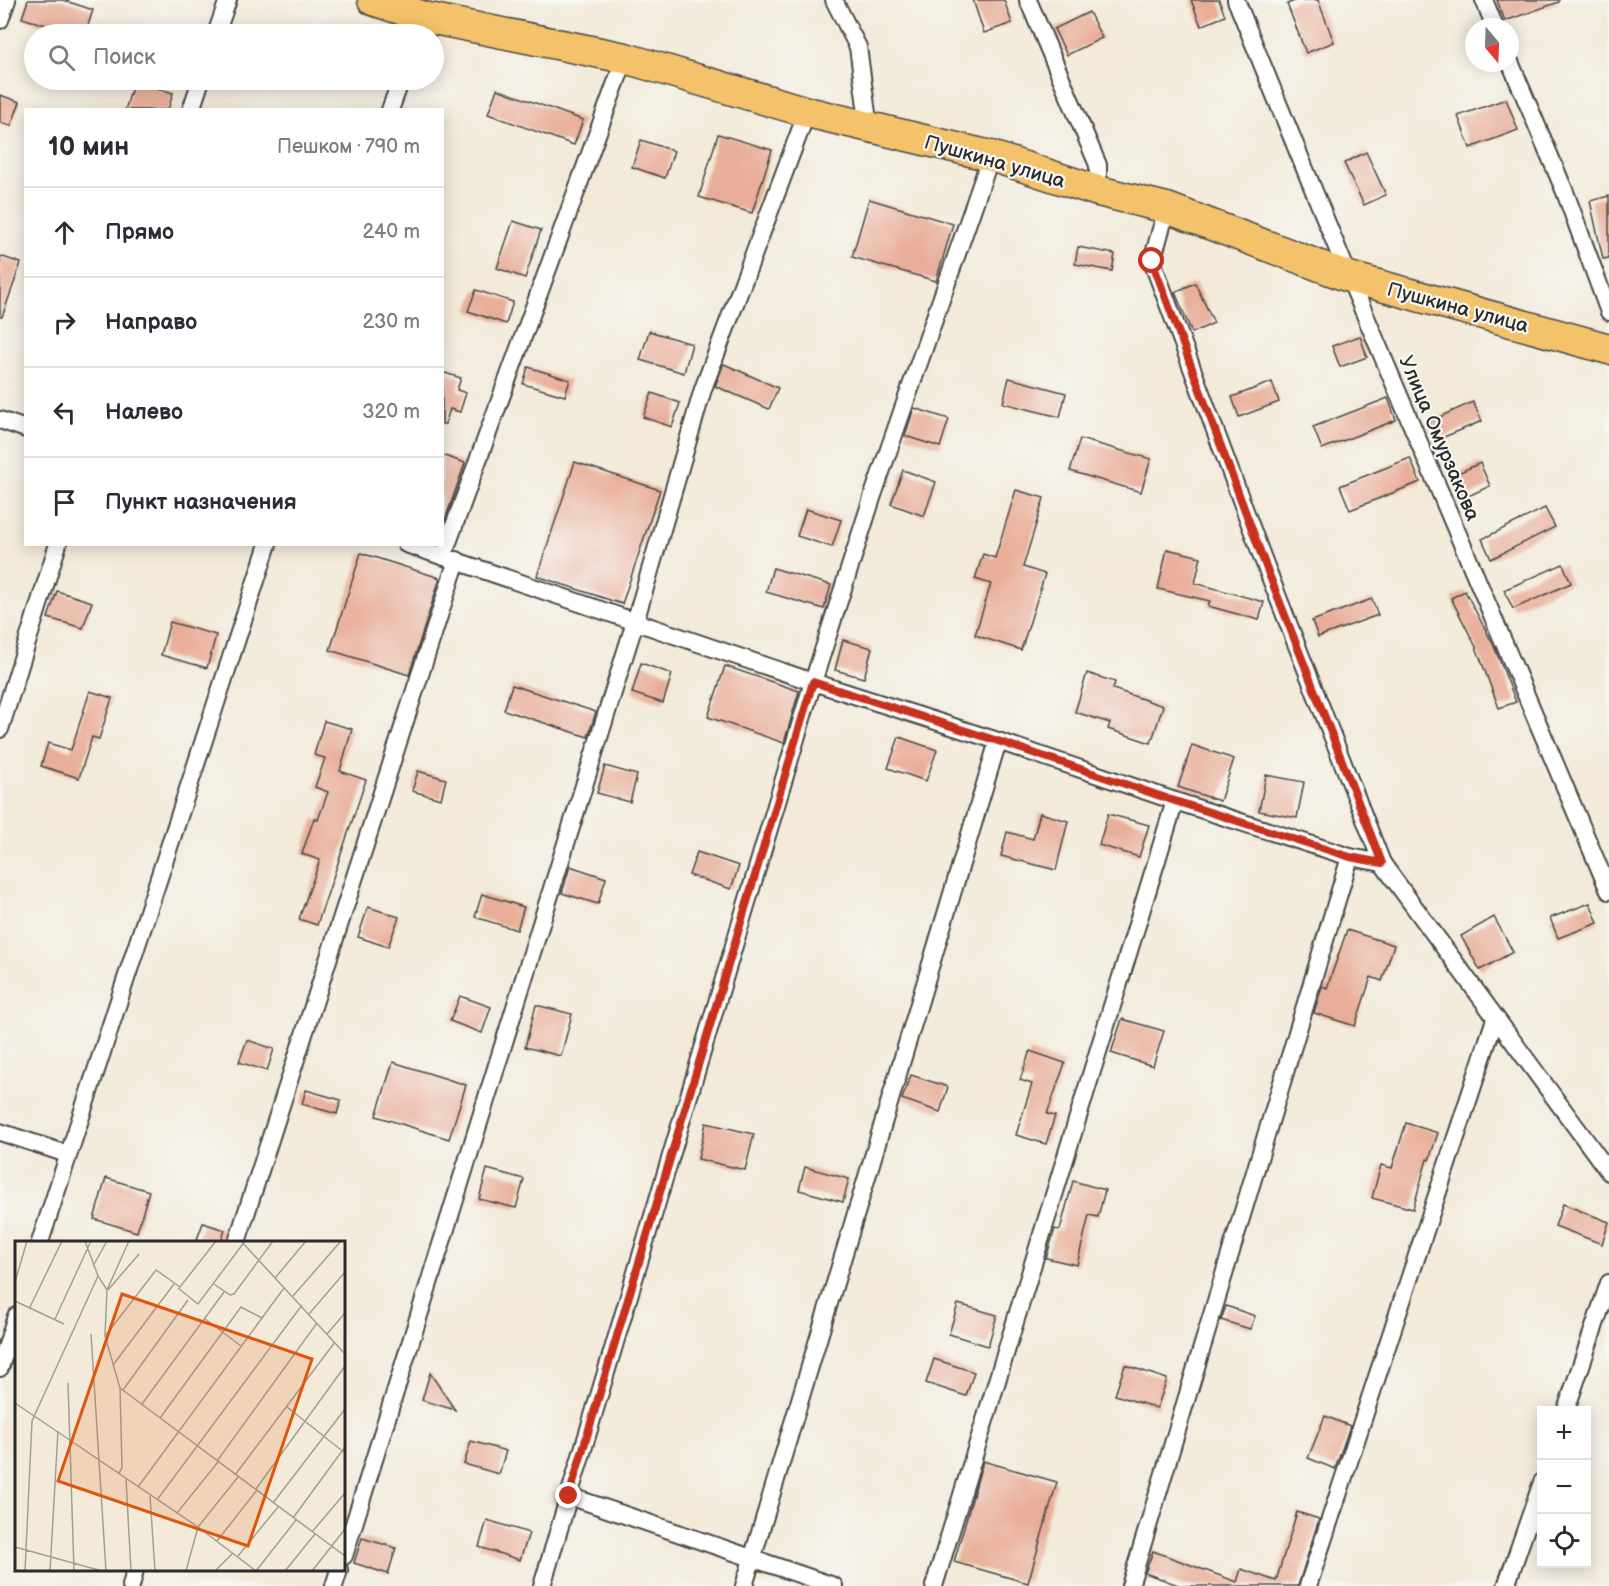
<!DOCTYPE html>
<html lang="ru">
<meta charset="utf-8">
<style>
body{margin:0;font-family:"Balsamiq Sans",sans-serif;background:#f7f7f7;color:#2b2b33}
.controls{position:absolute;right:18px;bottom:18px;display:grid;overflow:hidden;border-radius:0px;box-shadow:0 3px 15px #0003}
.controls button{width:54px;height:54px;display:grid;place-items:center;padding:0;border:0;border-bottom:2px solid #e1e1e2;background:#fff;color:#2b2b33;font:30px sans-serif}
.compass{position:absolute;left:1465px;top:18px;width:54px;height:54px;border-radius:50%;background:#fff;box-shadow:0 3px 15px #0003;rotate:161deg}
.stop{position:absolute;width:18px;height:18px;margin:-14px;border:4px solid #c8321e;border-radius:50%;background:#fff}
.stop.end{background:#c8321e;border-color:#fff;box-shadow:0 2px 6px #0008}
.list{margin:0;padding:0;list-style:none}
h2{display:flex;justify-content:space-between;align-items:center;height:78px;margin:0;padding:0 24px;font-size:26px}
h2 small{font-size:20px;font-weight:400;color:#7c7c81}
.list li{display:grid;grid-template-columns:39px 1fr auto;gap:18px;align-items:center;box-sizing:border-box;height:90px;padding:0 24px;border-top:2px solid #e1e1e2}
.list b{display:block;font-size:22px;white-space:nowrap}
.list em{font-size:20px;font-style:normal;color:#7c7c81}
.icon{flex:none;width:33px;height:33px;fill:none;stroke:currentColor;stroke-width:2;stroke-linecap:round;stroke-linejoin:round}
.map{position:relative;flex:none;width:1609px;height:1586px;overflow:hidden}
.search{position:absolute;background:#fff;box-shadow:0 3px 15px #0003;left:24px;top:24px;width:420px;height:66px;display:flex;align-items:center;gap:15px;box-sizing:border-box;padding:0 21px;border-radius:33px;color:#7c7c81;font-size:22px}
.panel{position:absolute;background:#fff;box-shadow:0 3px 15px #0003;left:24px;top:108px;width:420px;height:438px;border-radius:0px}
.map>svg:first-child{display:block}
</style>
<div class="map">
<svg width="1609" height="1586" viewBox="0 0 1609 1586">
<rect width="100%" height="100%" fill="#f6f6f2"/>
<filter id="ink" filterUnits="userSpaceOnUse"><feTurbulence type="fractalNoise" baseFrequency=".0167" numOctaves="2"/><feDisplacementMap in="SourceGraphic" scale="12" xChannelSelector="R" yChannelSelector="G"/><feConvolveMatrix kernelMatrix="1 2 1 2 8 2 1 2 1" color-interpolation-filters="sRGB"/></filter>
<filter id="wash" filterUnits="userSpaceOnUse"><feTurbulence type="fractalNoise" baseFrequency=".008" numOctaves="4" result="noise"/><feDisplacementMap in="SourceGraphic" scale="24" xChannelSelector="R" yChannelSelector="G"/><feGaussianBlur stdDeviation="1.35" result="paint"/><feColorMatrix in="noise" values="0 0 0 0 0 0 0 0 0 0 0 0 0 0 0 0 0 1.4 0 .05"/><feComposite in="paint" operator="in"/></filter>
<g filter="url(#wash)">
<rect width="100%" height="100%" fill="#f3ead9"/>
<g id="blocks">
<!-- building -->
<g fill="#e9ae99">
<polygon points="28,0 63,0 93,10 85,34 76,34 22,18"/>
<polygon points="973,0 1004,0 1012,23 984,33"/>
<polygon points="1191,0 1219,0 1225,16 1201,26"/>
<polygon points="1297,0 1318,0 1334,42 1306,53 1287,4"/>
<polygon points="1497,0 1559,0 1559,2 1505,21"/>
<polygon points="1089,12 1102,38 1067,55 1054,29"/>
<polygon points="134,81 173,93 168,110 125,110"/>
<polygon points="497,89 583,120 574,145 488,114"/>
<polygon points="0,95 20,102 11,126 0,123"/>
<polygon points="1506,99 1518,130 1470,148 1458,116"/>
<polygon points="718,134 772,150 752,213 699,197"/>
<polygon points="641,140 674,151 665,178 632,167"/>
<polygon points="1366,152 1386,195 1364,205 1344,163"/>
<polygon points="1609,196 1609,258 1603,259 1590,201"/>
<polygon points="869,199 953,224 936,281 852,257"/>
<polygon points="513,221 541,230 525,278 497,268"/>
<polygon points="1078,247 1115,254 1112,271 1075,264"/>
<polygon points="0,256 21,263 2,317 0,317"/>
<polygon points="1195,283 1214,323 1192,333 1175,292"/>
<polygon points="476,290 513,302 506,324 468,311"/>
<polygon points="649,331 692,344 684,373 640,360"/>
<polygon points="1360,336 1367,357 1340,367 1332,346"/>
<polygon points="724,364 778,388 769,409 715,386"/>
<polygon points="528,367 570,380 565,396 523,384"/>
<polygon points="442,372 461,378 457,390 466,393 460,412 450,409 445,424 442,424"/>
<polygon points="1009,378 1066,393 1060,417 1003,403"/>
<polygon points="1272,382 1279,402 1239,417 1232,397"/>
<polygon points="652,393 680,403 672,427 643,417"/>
<polygon points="1388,398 1396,420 1322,449 1313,427"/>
<polygon points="1473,402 1482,421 1437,440 1428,422"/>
<polygon points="914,408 949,419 940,447 905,436"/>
<polygon points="1080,439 1151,459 1141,492 1070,471"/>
<polygon points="442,455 465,463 445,520 442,520"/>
<polygon points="1410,458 1420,482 1350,510 1340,486"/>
<polygon points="575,462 660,490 622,604 537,576"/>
<polygon points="1480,463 1490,486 1464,498 1454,475"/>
<polygon points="903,470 936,482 924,516 891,504"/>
<polygon points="1016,490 1044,498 1023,567 1045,574 1021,650 975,635 991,584 975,579 983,554 995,558"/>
<polygon points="1545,508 1555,527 1491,559 1482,539"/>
<polygon points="806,509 841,520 832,547 797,536"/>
<polygon points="1167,549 1201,557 1195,583 1264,602 1259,620 1208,606 1210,601 1158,589"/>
<polygon points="361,553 440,578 409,675 330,650"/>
<polygon points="1563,564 1571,583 1513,609 1504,590"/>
<polygon points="773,568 831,585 824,609 766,592"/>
<polygon points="57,591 92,602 83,628 48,618"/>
<polygon points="1465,591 1493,644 1516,702 1499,708 1476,647 1451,598"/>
<polygon points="1372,599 1378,615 1318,637 1312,621"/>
<polygon points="170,622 216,635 207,668 161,655"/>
<polygon points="843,640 872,648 864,678 835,670"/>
<polygon points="641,663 672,674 663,703 632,693"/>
<polygon points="725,666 799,691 784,743 708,717"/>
<polygon points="1087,673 1115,682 1113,689 1163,706 1151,743 1108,729 1110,723 1075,712"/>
<polygon points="512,685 596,712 588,737 504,710"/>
<polygon points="90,691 112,698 99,739 92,737 79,778 41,766 48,743 71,750"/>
<polygon points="324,721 352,729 340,771 366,780 317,925 299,919 320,860 302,854 314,818 318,820 328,792 315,787 325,758 314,755"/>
<polygon points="899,737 937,750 926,781 888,768"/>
<polygon points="1192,745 1234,759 1220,801 1178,787"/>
<polygon points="605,766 637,775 630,802 597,793"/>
<polygon points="418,771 446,779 441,799 412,791"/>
<polygon points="1266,775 1304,782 1297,818 1259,811"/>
<polygon points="1040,813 1068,821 1056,870 1001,856 1007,832 1033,839"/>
<polygon points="1108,814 1149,825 1139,857 1099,845"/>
<polygon points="697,852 739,866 731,889 689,875"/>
<polygon points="570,866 606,878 598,904 562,893"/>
<polygon points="482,894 524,907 517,930 475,917"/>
<polygon points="1590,903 1598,923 1558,938 1550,918"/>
<polygon points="368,907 399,917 388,947 358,937"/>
<polygon points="1494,917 1513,952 1480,970 1461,936"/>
<polygon points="1347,930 1394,945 1382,981 1371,977 1355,1026 1314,1013 1322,986 1327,988"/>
<polygon points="460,996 491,1007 482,1033 450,1021"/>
<polygon points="536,1005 572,1014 561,1056 525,1047"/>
<polygon points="1122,1019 1164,1031 1153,1066 1111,1053"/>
<polygon points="247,1040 274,1049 267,1071 239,1062"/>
<polygon points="1030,1051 1065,1063 1047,1114 1055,1116 1046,1144 1016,1135 1032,1084 1020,1080"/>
<polygon points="393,1062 466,1085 449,1139 376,1116"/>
<polygon points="911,1075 948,1087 940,1112 902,1099"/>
<polygon points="306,1090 341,1100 337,1114 302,1104"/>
<polygon points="706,1123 754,1134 745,1170 698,1159"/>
<polygon points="1406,1123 1438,1133 1429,1160 1427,1159 1413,1209 1372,1198 1381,1165 1392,1168"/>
<polygon points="805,1167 849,1179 843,1202 799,1190"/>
<polygon points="487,1169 524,1179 516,1208 479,1199"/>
<polygon points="106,1178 149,1191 137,1232 94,1219"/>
<polygon points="1073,1181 1105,1190 1098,1217 1089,1215 1077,1265 1046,1258 1055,1229 1060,1230"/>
<polygon points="1563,1204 1609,1222 1602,1244 1555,1226"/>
<polygon points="203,1223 225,1230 221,1242 196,1242"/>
<polygon points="958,1304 997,1315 988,1346 949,1334"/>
<polygon points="1226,1306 1255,1316 1250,1329 1221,1320"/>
<polygon points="934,1359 974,1372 966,1396 926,1383"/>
<polygon points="1125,1365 1167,1379 1157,1408 1115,1395"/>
<polygon points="430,1373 455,1410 422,1400"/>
<polygon points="1325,1416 1350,1426 1335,1469 1308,1458"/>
<polygon points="471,1441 506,1451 499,1474 464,1464"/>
<polygon points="983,1461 1057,1482 1028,1583 954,1562"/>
<polygon points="1297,1512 1319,1519 1298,1586 1181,1586 1145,1573 1153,1551 1237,1582 1241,1569 1276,1581"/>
<polygon points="487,1520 529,1533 520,1560 479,1547"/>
<polygon points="362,1538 396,1548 388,1574 354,1563"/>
</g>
</g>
</g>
<g filter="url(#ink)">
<use href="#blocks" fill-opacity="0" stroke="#494845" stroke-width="1.5"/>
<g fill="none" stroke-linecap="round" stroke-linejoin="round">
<defs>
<g id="street">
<polyline points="834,0 858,47 869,128"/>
<polyline points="1028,0 1098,165 1098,191"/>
<polyline points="1236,0 1349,277 1609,891"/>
<polyline points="1484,0 1495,27"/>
<polyline points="0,20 7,0"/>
<polyline points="216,34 228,0"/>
<polyline points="1510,62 1565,192 1609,312"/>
<polyline points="191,110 201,80"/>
<polyline points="390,110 401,80"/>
<polyline points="1167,208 1152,261 1263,559 1382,863 1609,1172"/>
<polyline points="0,420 26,429"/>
<polyline points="406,544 813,682 998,741 1175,801 1350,857 1382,863"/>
<polyline points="443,556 625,58"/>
<polyline points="0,729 58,544"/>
<polyline points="0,1132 67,1154"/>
<polyline points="40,1242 268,544"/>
<polyline points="237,1242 457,560"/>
<polyline points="0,1368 16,1316"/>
<polyline points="1566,1410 1609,1283"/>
<polyline points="569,1496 834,1586"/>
<polyline points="344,1556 635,622 703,389 807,112"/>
<polyline points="131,1586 135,1570"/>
<polyline points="334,1586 339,1570"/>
<polyline points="542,1586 813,682 872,498 991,156"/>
<polyline points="744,1586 998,741"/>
<polyline points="934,1586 1175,801"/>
<polyline points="1130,1586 1350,857"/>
<polyline points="1308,1586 1495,1019"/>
<polyline points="1506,1586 1542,1482"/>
</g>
<polyline id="highway" points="373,0 424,17 625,58 807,112 991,156 1098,191 1167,208 1349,277 1609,349"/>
</defs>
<!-- street casing -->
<use href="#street" stroke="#494845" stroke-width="20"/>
<!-- highway casing -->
<use href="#highway" stroke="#494845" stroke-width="33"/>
<!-- street -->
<use href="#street" stroke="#fff" stroke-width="16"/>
<!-- highway -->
<use href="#highway" stroke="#f3c26a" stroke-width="30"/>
</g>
</g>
<g fill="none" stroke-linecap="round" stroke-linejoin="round" filter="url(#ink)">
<!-- route -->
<polyline stroke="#c8321e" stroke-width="8" points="569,1496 813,682 998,741 1175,801 1350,857 1382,863 1263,559 1152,261"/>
</g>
<g text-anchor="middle" stroke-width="4.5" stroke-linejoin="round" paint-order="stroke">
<!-- street labels -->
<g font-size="20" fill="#2b2b2b" stroke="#f6f6f2">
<text transform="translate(995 161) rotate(16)" y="7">Пушкина улица</text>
<text transform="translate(1458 307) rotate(15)" y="7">Пушкина улица</text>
<text transform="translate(1440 438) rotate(67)" y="7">Улица Омурзакова</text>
</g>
</g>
<!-- overview -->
<g transform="translate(15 1241)">
<rect width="330" height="330" fill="#f3ead9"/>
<path fill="none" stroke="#a39e93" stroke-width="1.5" d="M 70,0 L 83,35 L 92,49M 226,0 L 330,113M 78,25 L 92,0M 260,37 L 291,0M 0,41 L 12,0M 199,43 L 215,54 L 219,53 L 258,0M 163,47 L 183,63 L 230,0M 93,49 L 124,13M 278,55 L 326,0M 0,60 L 49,83M 15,66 L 47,0M 294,73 L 330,31M 189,77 L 226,105M 40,78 L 76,0M 76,93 L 91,330M 312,93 L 330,72M 91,94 L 141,29 L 165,46 L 201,0M 98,124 L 159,43M 53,142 L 59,330M 105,147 L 330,315M 108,149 L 173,59M 0,162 L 183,286 L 241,330M 127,163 L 209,51M 272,166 L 330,212M 145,177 L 226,66 L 247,77M 202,220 L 302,82M 104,232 L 107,227 L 105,147 L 90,95 L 92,49 L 114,0M 220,234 L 320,101M 111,238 L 116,330M 123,246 L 269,47M 241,248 L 330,125M 135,255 L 140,330M 142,259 L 287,64M 258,262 L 330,168M 162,272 L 203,221M 278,277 L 330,206M 183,286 L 223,236M 297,291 L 330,252M 202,300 L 242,249M 0,306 L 87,330M 223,315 L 263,266M 10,330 L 17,180 L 83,35M 35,330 L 43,190M 171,330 L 183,286M 200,330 L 217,313M 241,330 L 281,279M 270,330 L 300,293M 297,330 L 330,288"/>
<path fill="#df570e" fill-opacity="0.15" stroke="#df570e" stroke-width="3" d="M 107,53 L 297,118 L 233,305 L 43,240 Z"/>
<rect width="330" height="330" fill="none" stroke="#2b2b2b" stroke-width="3"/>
</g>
</svg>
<div class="controls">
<button>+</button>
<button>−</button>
<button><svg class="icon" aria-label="locate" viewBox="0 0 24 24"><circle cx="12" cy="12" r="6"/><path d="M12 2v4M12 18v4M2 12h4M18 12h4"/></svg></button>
</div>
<svg class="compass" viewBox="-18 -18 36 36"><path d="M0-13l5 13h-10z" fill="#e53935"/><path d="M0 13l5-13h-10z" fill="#7c7c81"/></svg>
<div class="stop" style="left:1152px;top:261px"></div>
<div class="stop end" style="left:569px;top:1496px"></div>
<div class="search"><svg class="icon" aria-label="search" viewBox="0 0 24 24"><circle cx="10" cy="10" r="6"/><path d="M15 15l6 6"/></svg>Поиск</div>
<section class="panel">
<h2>10 мин<small>Пешком · 790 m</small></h2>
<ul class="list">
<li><svg class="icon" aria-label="ahead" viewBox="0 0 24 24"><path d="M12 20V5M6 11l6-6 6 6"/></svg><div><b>Прямо</b></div><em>240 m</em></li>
<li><svg class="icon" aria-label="right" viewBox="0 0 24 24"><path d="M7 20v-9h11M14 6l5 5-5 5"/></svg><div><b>Направо</b></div><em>230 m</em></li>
<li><svg class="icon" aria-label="left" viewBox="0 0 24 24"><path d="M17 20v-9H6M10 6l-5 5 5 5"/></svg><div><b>Налево</b></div><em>320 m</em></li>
<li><svg class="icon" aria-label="arrive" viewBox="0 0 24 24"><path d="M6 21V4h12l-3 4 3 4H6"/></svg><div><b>Пункт назначения</b></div></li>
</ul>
</section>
</div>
